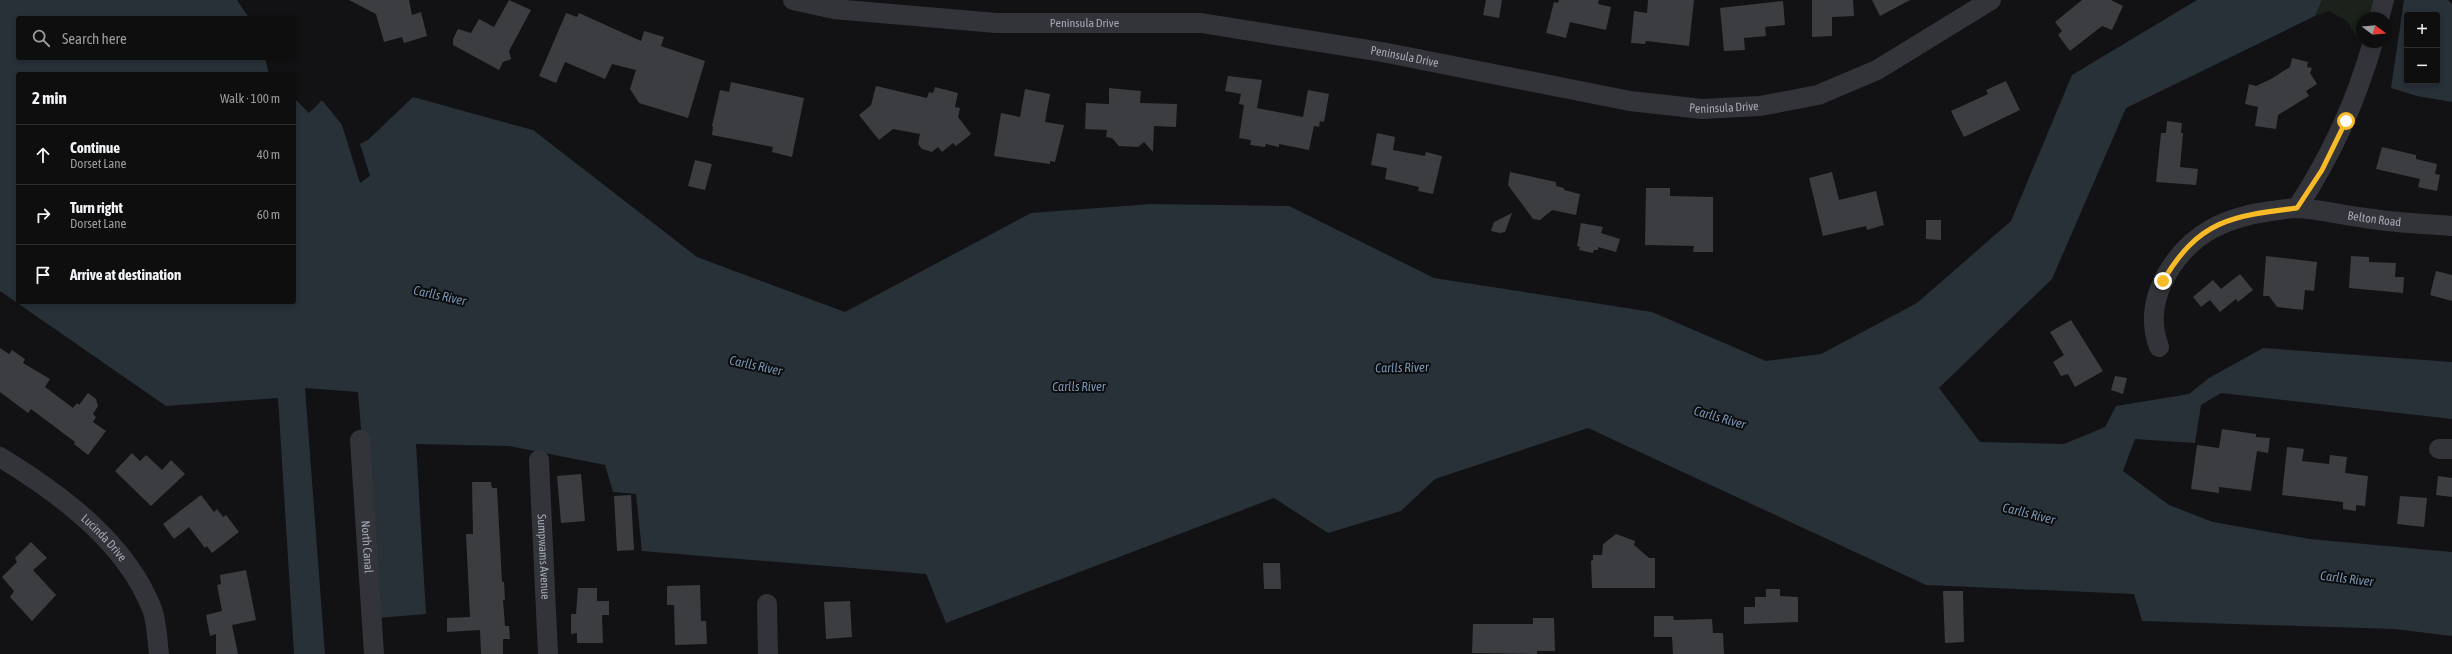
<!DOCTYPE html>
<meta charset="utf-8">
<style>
body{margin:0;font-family:"Asap Condensed",sans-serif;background:#171718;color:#f1f3f6}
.controls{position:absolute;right:12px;top:12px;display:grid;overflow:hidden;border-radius:4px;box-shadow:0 2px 6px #0003}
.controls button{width:36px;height:36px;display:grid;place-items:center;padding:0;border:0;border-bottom:1px solid #2e2e2f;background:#0e0e0f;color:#f1f3f6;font:20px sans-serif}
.compass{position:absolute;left:2356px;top:12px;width:36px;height:36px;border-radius:50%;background:#0e0e0f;box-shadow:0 2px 6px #0003;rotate:106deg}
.stop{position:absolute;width:12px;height:12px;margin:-9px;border:3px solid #f8ba26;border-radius:50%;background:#fff}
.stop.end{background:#f8ba26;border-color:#fff;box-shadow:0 1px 4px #0008}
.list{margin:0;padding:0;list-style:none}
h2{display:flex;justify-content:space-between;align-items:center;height:52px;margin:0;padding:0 16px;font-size:17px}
h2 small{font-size:13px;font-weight:400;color:#9b9c9e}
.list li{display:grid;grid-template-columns:26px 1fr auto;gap:12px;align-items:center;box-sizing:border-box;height:60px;padding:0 16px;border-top:1px solid #2e2e2f}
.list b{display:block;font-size:15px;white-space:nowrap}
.list p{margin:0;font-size:13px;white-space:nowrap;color:#9b9c9e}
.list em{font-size:13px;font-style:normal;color:#9b9c9e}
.icon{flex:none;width:22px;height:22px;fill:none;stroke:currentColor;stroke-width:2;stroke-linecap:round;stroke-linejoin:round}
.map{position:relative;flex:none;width:2452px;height:654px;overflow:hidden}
.search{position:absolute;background:#0e0e0f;box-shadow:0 2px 6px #0003;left:16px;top:16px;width:280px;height:44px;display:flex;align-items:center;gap:10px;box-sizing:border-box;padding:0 14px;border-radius:4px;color:#9b9c9e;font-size:15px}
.panel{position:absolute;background:#0e0e0f;box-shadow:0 2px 6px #0003;left:16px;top:72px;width:280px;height:232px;border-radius:4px}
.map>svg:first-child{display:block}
</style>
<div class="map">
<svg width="2452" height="654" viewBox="0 0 2452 654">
<rect width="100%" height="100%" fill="#121214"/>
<!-- green -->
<polygon fill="#1a221b" points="2322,0 2375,0 2369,18 2362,18 2361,44 2347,21 2329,11 2315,16"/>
<!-- water -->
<g fill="#283038" fill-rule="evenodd">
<polygon points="0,0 237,0 249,18 18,18 18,58 265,58 269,74 18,74 18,302 294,302 294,98 309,113 322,100 342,125 360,183 370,176 360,144 368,140 413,97 533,130 697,257 845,312 1031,213 1151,204 1289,206 1434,278 1652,312 1766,361 1821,354 1917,303 2011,221 2072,75 2197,0 2322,0 2315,16 2126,108 2052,279 1939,388 1980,442 2064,444 2105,427 2116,406 2189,394 2209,378 2263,348 2452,362 2452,419 2221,393 2201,405 2195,443 2135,439 2123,471 2169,505 2213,522 2310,539 2452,552 2452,636 2394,629 2142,621 2134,594 1926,585 1588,428 1435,479 1401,511 1328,533 1274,498 946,623 926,574 642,551 636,494 613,492 605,465 509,446 416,444 426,614 376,618 358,392 305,388 325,654 294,654 278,398 166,406 0,291"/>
<path d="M 2404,0 L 2448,0 L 2452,4 L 2452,102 L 2417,96 L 2391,88 ZM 2407,15 L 2437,15 L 2437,81 L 2407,81 Z"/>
</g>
<!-- building -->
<g fill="#3c3d41">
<polygon points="349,0 409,0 412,15 421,12 427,36 404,43 402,37 384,42 376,14"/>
<polygon points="509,0 531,10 509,51 511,59 503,62 499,70 453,45 453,39 458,29 471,33 479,19 494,27"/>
<polygon points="1486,0 1502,0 1499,18 1483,15"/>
<polygon points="1559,0 1599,0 1598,4 1611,7 1606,30 1570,22 1566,38 1546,33 1554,2 1558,3"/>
<polygon points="1648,0 1694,0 1689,46 1646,41 1645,44 1631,43 1634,11 1647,13"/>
<polygon points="1812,0 1853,0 1854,16 1832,17 1832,36 1812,37"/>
<polygon points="1872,0 1910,0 1880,16"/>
<polygon points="2082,0 2111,0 2123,6 2112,30 2102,26 2070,51 2058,35 2062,31 2055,22"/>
<polygon points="1783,1 1785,25 1765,27 1766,36 1744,38 1745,50 1724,51 1720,8"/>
<polygon points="566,13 577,17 579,13 641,41 644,31 664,37 661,46 705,61 688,118 639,103 630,89 636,70 612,64 605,79 565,62 556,83 539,76"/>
<polygon points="2292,58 2308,62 2307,67 2312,68 2310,73 2317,84 2306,91 2309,96 2278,115 2276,129 2255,126 2258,107 2245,104 2249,84 2256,86 2271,79 2290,67"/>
<polygon points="1228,76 1262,80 1257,108 1303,117 1308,90 1329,94 1324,122 1320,121 1319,127 1314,126 1309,150 1279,144 1279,147 1266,144 1265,147 1250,145 1251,140 1239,138 1244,105 1239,104 1241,94 1225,91"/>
<polygon points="2006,81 2020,110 1964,137 1951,111 1988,94 1986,90"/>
<polygon points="731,82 804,98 792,157 772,152 773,147 712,135 713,127 712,126 720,90 729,92"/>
<polygon points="876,86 927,98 929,92 933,93 935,87 958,93 955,107 960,108 958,117 971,134 956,146 953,143 942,152 938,147 932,152 922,149 918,144 920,134 893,129 879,140 859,115 871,105"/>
<polygon points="1109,88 1141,91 1140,103 1177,104 1176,127 1154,126 1153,152 1144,142 1138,147 1119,146 1112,138 1106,137 1107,130 1085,129 1086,103 1109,104"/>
<polygon points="1025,89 1050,94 1045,122 1064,125 1055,162 1050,161 1050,164 994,156 1001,113 1020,117"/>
<polygon points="2167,121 2182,123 2181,133 2183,133 2180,167 2198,169 2196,185 2156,182 2161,133 2166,133"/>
<polygon points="1377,133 1395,137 1393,150 1425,156 1426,152 1442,156 1433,194 1418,191 1419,187 1385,179 1387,168 1371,165"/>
<polygon points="2382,147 2416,155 2416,159 2437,164 2435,174 2440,175 2437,191 2418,187 2420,179 2376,169"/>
<polygon points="695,160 712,164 705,190 688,186"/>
<polygon points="1510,172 1556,182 1556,186 1564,188 1564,190 1580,194 1576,215 1552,210 1540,220 1533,219 1508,185"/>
<polygon points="1832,172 1839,200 1876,191 1884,225 1867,230 1866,226 1823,236 1809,178"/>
<polygon points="1646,188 1670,188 1670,196 1713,197 1713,252 1693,252 1694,246 1645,245"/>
<polygon points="1512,213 1505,232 1500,233 1491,231 1494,222"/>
<polygon points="1926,220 1941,220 1941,240 1926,239"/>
<polygon points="1581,223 1603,227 1601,233 1620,239 1616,252 1598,247 1598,250 1594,250 1593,253 1579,250 1580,247 1577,246"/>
<polygon points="2266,256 2317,262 2314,291 2305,290 2303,310 2277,307 2269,296 2263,296"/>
<polygon points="2351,256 2369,257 2369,262 2396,263 2395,277 2404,277 2403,293 2349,288"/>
<polygon points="2436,271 2452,275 2452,301 2430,295"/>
<polygon points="2240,274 2253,290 2238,302 2236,299 2220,312 2210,300 2201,307 2193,297 2213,280 2221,289"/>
<polygon points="2071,320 2103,371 2075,387 2068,374 2061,376 2053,362 2064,355 2050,332"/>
<polygon points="0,348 9,354 12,350 25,359 23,363 50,379 45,387 73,408 77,403 79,405 88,393 96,399 98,406 93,414 96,417 93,422 106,431 88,455 74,444 75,442 31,409 28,413 0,392"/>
<polygon points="2115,376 2127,378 2123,394 2111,390"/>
<polygon points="2222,429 2256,434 2256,437 2270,438 2268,453 2257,451 2251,491 2219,487 2219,493 2191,489 2197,445 2219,448"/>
<polygon points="2287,447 2304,449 2302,461 2329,464 2330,455 2347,457 2345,473 2368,476 2365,506 2356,505 2356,511 2343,509 2343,502 2282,495"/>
<polygon points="132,453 140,461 146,455 162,470 171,460 185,474 151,506 115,471"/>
<polygon points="581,474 585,521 561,523 557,476"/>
<polygon points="2438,476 2452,478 2452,497 2436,495"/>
<polygon points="472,482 491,482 492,488 497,488 502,582 504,582 505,600 503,600 505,626 509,626 510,639 503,639 503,654 481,654 480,630 447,632 447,618 470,617 466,534 473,534"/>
<polygon points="201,495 214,512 217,509 223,517 226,515 239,532 212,553 207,546 205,548 189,527 174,539 163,524"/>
<polygon points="631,495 634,550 617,551 614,496"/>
<polygon points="2400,496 2427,498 2424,527 2397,524"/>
<polygon points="1616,534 1635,541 1634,545 1649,558 1655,558 1655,588 1592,588 1591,561 1593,560 1593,555 1602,555 1603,544"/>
<polygon points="31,542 47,558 33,570 56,595 32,621 10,597 14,591 2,577 17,562 15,558"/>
<polygon points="1263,563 1280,563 1281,589 1264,589"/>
<polygon points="246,570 256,620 232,625 238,654 216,654 216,634 210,636 206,615 222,611 217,585 221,584 220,575"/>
<polygon points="700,585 701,621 706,621 707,644 675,645 674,605 667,605 667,586"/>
<polygon points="578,588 597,588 597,601 609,601 609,615 602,615 603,643 577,643 577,633 571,634 571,614 576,614"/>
<polygon points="1766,589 1780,589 1780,596 1798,597 1798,622 1744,624 1744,607 1755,607 1755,597 1766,597"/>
<polygon points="1943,591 1963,591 1964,642 1945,643"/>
<polygon points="850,601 852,637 826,639 824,602"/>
<polygon points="1654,616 1673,616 1674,620 1712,619 1713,633 1723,633 1724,654 1673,654 1672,637 1654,637"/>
<polygon points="1533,618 1554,618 1555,651 1537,651 1537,654 1472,653 1473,624 1533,624"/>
</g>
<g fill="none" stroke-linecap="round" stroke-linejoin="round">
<!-- minor -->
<g stroke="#333439" stroke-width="20">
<path id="s1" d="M 793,0 L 834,9 L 996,23 L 1201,23 L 1382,52 L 1630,101 L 1702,109 L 1760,106 L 1818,95 L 1877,70 L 1991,0"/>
<polyline points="2379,18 2384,0"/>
<path d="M 2297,208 C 2331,156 2356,102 2373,42"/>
<path id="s2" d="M 2159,347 C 2149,320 2154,296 2168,272 C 2192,232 2227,217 2271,211 C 2280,210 2289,208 2298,208 C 2323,210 2348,216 2373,219 C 2399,223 2426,224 2452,226"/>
<path id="s3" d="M 360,440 L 374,654"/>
<polyline points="2439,449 2452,449"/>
<path id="s4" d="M 0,457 C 59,493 126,542 152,609 C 157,622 157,640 159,654"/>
<path id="s5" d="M 539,460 L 548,654"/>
<polyline points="767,604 768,654"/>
</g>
</g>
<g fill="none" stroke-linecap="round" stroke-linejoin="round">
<!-- route -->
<path stroke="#f8ba26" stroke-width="5" d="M 2163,281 C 2199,220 2231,216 2297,208 L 2322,170 L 2346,121"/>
</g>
<g text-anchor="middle" stroke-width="4" stroke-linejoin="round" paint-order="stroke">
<!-- street labels -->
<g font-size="12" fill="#a3a8b5" stroke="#0d0d0f">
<text dy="4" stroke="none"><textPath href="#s1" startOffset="293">Peninsula Drive</textPath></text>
<text dy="4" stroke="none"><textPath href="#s1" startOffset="616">Peninsula Drive</textPath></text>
<text dy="4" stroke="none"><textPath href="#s1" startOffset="940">Peninsula Drive</textPath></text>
<text dy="4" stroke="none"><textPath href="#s2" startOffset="307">Belton Road</textPath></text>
<text dy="4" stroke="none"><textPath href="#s4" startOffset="132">Lucinda Drive</textPath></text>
<text dy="4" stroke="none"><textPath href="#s3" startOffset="107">North Canal</textPath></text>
<text dy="4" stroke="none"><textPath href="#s5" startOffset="97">Sumpwams Avenue</textPath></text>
</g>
<!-- water labels -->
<g font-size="13" font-style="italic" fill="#7894b2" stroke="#0d0d0f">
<text transform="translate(440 295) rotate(12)" y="5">Carlls River</text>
<text transform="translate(756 365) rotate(12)" y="5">Carlls River</text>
<text transform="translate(1402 367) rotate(-1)" y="5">Carlls River</text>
<text x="1079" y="391">Carlls River</text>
<text transform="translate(1720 417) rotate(16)" y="5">Carlls River</text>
<text transform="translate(2029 513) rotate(14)" y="5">Carlls River</text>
<text transform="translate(2347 578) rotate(7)" y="5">Carlls River</text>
</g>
</g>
</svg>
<div class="controls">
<button>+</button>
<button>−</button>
</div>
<svg class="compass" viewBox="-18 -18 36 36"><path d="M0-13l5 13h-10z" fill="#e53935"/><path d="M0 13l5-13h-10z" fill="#9b9c9e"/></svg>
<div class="stop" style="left:2346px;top:121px"></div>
<div class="stop end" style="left:2163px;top:281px"></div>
<div class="search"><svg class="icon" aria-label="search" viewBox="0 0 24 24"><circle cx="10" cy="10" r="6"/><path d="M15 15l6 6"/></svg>Search here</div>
<section class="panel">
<h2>2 min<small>Walk · 100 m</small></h2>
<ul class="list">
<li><svg class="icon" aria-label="ahead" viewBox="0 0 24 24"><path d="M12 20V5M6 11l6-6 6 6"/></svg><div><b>Continue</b><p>Dorset Lane</p></div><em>40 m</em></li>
<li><svg class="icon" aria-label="right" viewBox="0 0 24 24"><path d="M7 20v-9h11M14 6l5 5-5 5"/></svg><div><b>Turn right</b><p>Dorset Lane</p></div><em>60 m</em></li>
<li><svg class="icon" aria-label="arrive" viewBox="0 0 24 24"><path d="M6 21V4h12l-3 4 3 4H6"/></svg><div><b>Arrive at destination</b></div></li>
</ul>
</section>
</div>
